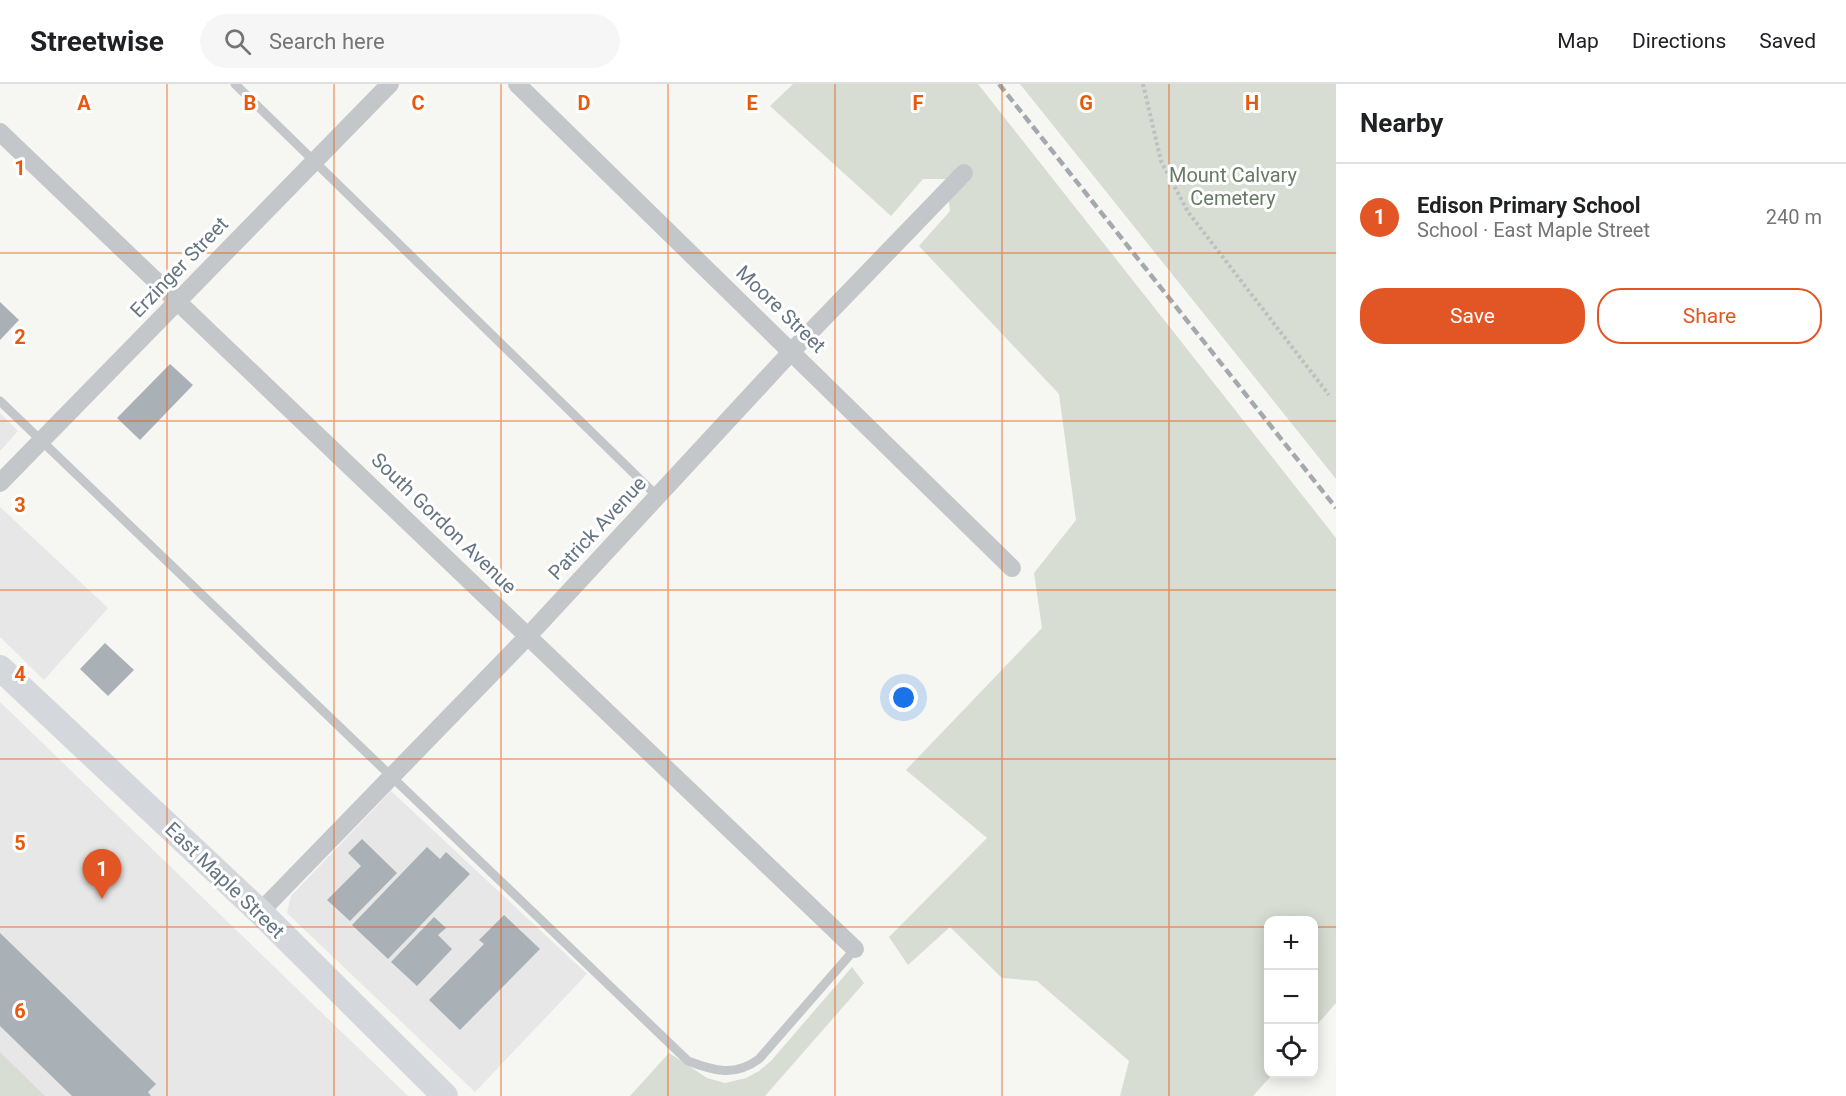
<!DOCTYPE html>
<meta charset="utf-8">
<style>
body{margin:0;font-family:Roboto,sans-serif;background:#f6f6f6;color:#202124}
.controls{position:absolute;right:18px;bottom:18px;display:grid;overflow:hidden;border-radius:12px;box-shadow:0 3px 15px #0003}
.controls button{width:54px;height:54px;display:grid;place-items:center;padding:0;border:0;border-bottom:2px solid #e0e0e0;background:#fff;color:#202124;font:30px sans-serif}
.you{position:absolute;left:904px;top:614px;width:21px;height:21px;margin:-15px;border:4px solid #fff;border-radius:50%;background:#1a73e8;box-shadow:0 0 0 9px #1a73e833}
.badge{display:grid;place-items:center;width:39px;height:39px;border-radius:50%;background:#e25626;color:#fff;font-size:20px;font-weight:700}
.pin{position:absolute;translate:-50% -50px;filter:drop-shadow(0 2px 3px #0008)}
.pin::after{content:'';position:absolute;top:32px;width:21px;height:18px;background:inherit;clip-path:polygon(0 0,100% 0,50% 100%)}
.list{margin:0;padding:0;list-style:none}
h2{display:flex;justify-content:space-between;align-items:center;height:78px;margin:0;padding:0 24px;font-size:26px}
h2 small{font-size:20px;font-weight:400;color:#757577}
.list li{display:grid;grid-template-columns:39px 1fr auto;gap:18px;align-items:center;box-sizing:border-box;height:108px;padding:0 24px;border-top:2px solid #e0e0e0}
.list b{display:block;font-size:22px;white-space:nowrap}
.list p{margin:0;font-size:20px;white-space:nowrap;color:#757577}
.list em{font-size:20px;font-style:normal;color:#757577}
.actions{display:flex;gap:12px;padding:18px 24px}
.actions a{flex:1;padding:14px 0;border:2px solid #e25626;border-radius:24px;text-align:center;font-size:21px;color:#e25626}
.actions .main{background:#e25626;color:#fff}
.icon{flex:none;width:33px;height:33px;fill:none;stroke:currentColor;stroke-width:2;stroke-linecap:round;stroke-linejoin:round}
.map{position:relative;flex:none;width:1336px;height:1012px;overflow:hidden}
header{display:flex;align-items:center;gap:36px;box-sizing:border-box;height:84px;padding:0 30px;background:#fff;border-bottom:2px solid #e0e0e0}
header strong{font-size:28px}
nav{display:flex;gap:33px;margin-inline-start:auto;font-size:21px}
.search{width:420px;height:54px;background:#f6f6f6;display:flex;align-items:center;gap:15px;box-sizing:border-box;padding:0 21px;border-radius:33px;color:#757577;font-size:22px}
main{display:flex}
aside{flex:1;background:#fff}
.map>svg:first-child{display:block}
</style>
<header>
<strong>Streetwise</strong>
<div class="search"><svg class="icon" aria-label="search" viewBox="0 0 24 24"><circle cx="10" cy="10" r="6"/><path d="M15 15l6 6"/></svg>Search here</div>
<nav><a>Map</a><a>Directions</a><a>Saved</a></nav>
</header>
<main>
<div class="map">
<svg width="1336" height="1012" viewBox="0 0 1336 1012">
<rect width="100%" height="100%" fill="#f6f6f2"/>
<!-- built -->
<g fill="#e6e7e6">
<polygon points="0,329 18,347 0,367"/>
<polygon points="0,423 108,524 44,596 0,553"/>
<polygon points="0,618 408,1012 0,1012"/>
<polygon points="391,707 587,890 475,1008 287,829 291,812"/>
</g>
<!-- green -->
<g fill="#d7ddd3">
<polygon points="793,0 978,0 1336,454 1336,919 1314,944 1314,836 1268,836 1268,990 1273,990 1253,1012 1120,1012 1129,977 1037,897 1002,894 950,843 908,881 889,853 987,754 906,686 1042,544 1034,489 1076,436 1059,310 919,162 950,127 946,95 923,95 891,132 770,22"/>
<polygon points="1020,0 1336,0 1336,395"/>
<polygon points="852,883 864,899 765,1012 630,1012 669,969 707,994 725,999 746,994 759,987 771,977"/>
<polygon points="0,968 45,1012 0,1012"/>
</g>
<!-- building -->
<g fill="#a9b1b7">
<polygon points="0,218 19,236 0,256"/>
<polygon points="170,280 193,301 140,356 117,334"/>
<polygon points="105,559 134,586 108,612 80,585"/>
<polygon points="362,755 397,789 350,837 327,816 361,782 348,769"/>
<polygon points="427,763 440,775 446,768 470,790 388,875 352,841"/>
<polygon points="504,831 540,865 460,946 429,916 484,860 479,856"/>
<polygon points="434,833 446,844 438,851 452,865 417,902 391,878"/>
<polygon points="0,849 156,1000 148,1008 151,1012 72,1012 0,942"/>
</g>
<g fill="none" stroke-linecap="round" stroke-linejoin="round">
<!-- path -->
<polyline stroke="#bdbfc1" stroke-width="4" stroke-dasharray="3 3" stroke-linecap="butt" points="1143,0 1161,77 1188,128 1329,311"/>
<!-- service -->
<g stroke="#c3c7ca" stroke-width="9">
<polyline points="235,0 657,412"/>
<path d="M 0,317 L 688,977 C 714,987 735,993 759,975 L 855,865"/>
</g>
<!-- minor -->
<g stroke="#c3c7ca" stroke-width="18">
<polyline points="517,0 1012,484"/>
<polyline points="0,48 855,865"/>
<polyline points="0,399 390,0"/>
<polyline points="260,828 529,551 792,267 964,89"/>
</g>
<!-- secondary -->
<polyline stroke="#d4d8dc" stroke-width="26" points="0,584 260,828 445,1012"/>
<!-- rail -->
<polyline stroke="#a4a9af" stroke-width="4.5" stroke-dasharray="9 4.5" stroke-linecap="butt" points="999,0 1336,424"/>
</g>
<!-- grid -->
<path fill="none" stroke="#e8590c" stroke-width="1.5" stroke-opacity="0.55" d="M 167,0 L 167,1012M 334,0 L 334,1012M 501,0 L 501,1012M 668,0 L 668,1012M 835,0 L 835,1012M 1002,0 L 1002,1012M 1169,0 L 1169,1012M 0,169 L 1336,169M 0,337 L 1336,337M 0,506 L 1336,506M 0,675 L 1336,675M 0,843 L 1268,843M 1314,843 L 1336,843"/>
<g text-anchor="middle" stroke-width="6" stroke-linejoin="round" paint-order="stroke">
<!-- park labels -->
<g font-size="20" fill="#687a64" stroke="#fff">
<text x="1233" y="98">Mount Calvary<tspan x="1233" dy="23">Cemetery</tspan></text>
</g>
<!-- street labels -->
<g font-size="20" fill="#657583" stroke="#fff">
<text transform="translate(179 183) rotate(-46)" y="7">Erzinger Street</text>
<text transform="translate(781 225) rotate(44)" y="7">Moore Street</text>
<text transform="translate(444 439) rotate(44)" y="7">South Gordon Avenue</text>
<text transform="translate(597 444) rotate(-47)" y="7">Patrick Avenue</text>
<text transform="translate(225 796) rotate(44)" y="7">East Maple Street</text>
</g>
</g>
<g font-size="20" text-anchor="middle" font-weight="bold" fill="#e8590c" stroke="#fff" stroke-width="6" stroke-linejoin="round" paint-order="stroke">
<text x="84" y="26">A</text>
<text x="250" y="26">B</text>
<text x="418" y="26">C</text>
<text x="584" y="26">D</text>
<text x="752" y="26">E</text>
<text x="918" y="26">F</text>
<text x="1086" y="26">G</text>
<text x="1252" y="26">H</text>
<text x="20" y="91">1</text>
<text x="20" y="260">2</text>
<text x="20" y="428">3</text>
<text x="20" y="597">4</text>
<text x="20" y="766">5</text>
<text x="20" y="934">6</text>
</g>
</svg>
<div class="controls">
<button>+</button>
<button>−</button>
<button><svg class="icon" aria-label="locate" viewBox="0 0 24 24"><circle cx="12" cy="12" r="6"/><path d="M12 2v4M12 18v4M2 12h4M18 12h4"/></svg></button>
</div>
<div class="you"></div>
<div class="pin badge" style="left:102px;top:815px">1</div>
</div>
<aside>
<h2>Nearby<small></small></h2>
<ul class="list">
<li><span class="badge">1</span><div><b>Edison Primary School</b><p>School · East Maple Street</p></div><em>240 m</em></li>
</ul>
<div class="actions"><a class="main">Save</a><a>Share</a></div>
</aside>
</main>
